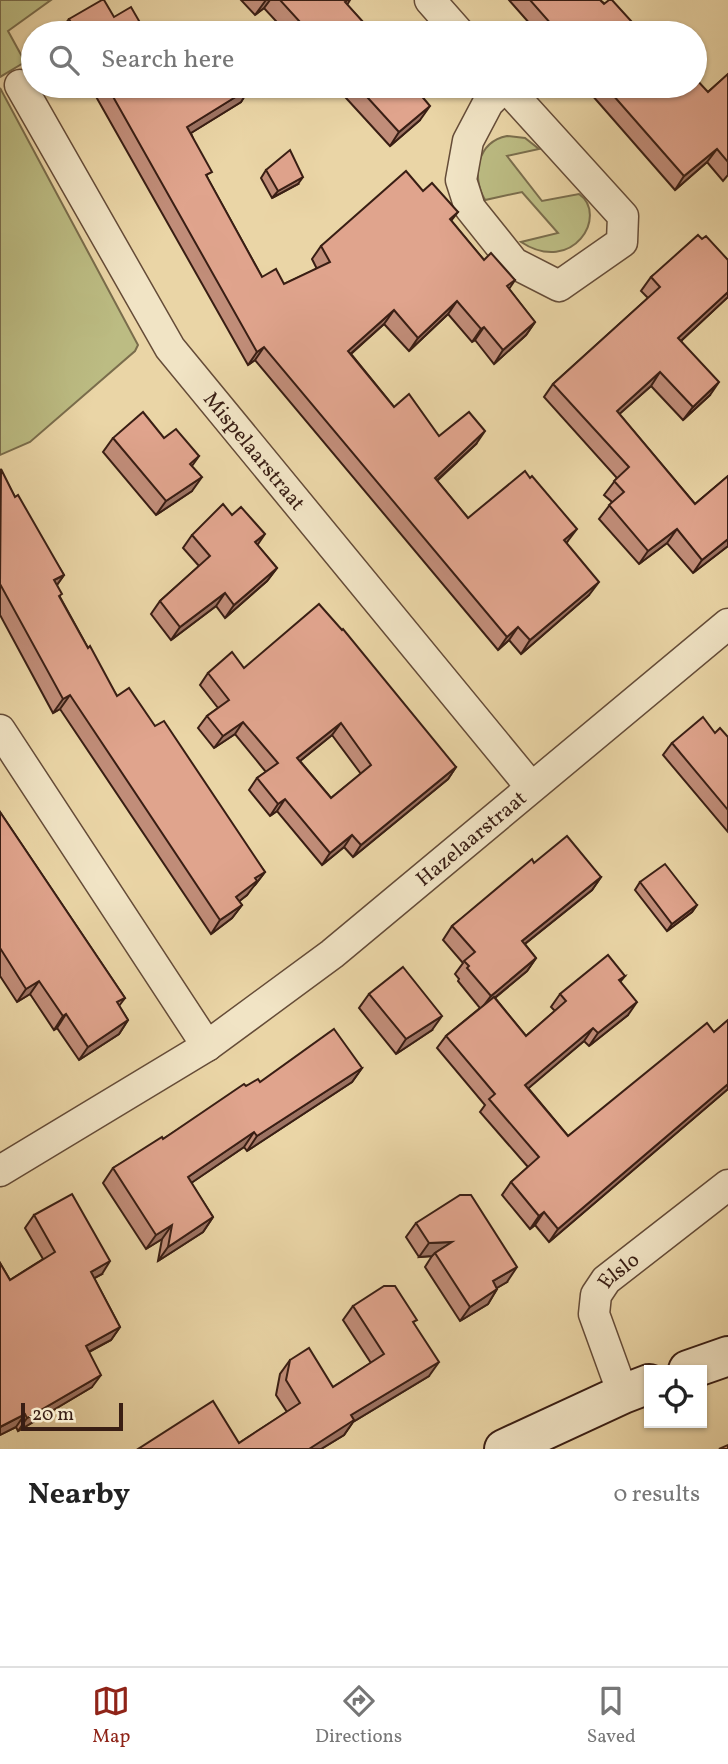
<!DOCTYPE html>
<style>
body{margin:0;font-family:Vollkorn,serif;background:#f6f6f6;color:#222}
.controls{position:absolute;right:21px;bottom:21px;display:grid;overflow:hidden;border-radius:0px;box-shadow:0 2px 5px #0004}
.controls button{width:63px;height:63px;display:grid;place-items:center;padding:0;border:0;border-bottom:2px solid #e0e0e0;background:#fff;color:#222;font:35px sans-serif}
.scale{position:absolute;left:21px;bottom:18px;width:102px;box-sizing:border-box;padding-left:7px;border:4px solid #391e14;border-top:0;font-size:19px;line-height:24px;white-space:nowrap;color:#391e14;-webkit-text-stroke:5px #f1e4c5;paint-order:stroke}
.list{margin:0;padding:0;list-style:none}
h2{display:flex;justify-content:space-between;align-items:center;height:91px;margin:0;padding:0 28px;font-size:30px}
h2 small{font-size:23px;font-weight:400;color:#767676}
.icon{flex:none;width:38px;height:38px;fill:none;stroke:currentColor;stroke-width:2;stroke-linecap:round;stroke-linejoin:round}
.map{position:relative;flex:none;width:728px;height:1449px;overflow:hidden}
.search{position:absolute;background:#fff;box-shadow:0 2px 5px #0004;left:21px;right:21px;top:21px;height:77px;display:flex;align-items:center;gap:18px;box-sizing:border-box;padding:0 24px;border-radius:38px;color:#767676;font-size:26px}
.sheet{height:217px;background:#fff}
nav{display:flex;justify-content:space-around;align-items:center;box-sizing:border-box;height:98px;border-top:2px solid #e0e0e0;background:#fff;font-size:19px;color:#767676}
nav a{display:grid;justify-items:center;gap:4px}
nav .on{color:#8f2418}
.map>svg:first-child{display:block}
</style>
<div class="map">
<svg width="728" height="1449" viewBox="0 0 728 1449">
<rect width="100%" height="100%" fill="#ead5a6"/>
<filter id="stains"><feTurbulence type="fractalNoise" baseFrequency=".00286" numOctaves="4"/><feColorMatrix values="0 0 0 0 .2 0 0 0 0 .09 0 0 0 0 .02 0 0 0 .5 -.17"/></filter>
<radialGradient id="worn" r=".72"><stop offset=".6" stop-color="#630" stop-opacity="0"/><stop offset="1" stop-color="#630" stop-opacity=".3"/></radialGradient>
<!-- green -->
<g fill="#bcbc83" stroke="#7a6d4c" stroke-width="2">
<polygon points="0,0 51,0 8,31 25,62 0,77"/>
<polygon points="0,88 138,345 135,351 30,442 0,455"/>
<path d="M 507,136 L 525,138 L 539,149 L 507,156 L 542,201 L 579,194 C 609,215 573,276 521,242 L 558,233 L 522,192 L 485,200 C 471,176 477,142 507,136 Z"/>
</g>
<g fill="none" stroke-linecap="round" stroke-linejoin="round">
<defs>
<g id="street">
<polyline points="430,0 459,33"/>
<path id="s1" d="M 20,85 L 170,348 L 531,787"/>
<polygon points="505,86 623,216 622,242 559,286 514,263 470,208 461,180 468,141 488,103"/>
<polyline points="0,730 207,1046"/>
<path id="s2" d="M 0,1171 L 207,1046 L 332,954 L 728,624"/>
<path id="s3" d="M 623,1394 L 594,1314 L 596,1295 L 606,1280 L 728,1185"/>
</g>
<g id="secondary">
<polyline points="688,1370 728,1356"/>
<polyline points="504,1449 623,1394 649,1384"/>
</g>
</defs>
<!-- street casing -->
<use href="#street" stroke="#654c38" stroke-width="33"/>
<!-- secondary casing -->
<use href="#secondary" stroke="#391e14" stroke-width="42"/>
<!-- street -->
<use href="#street" stroke="#f1e4c5" stroke-width="30"/>
<!-- secondary -->
<use href="#secondary" stroke="#f1e4c5" stroke-width="38"/>
</g>
<!-- wall -->
<g fill="#c18d79" stroke="#391e14" stroke-width="2" fill-rule="evenodd">
<polygon points="241,0 350,0 347,5 373,33 287,33 264,8 255,15"/>
<polygon points="509,0 600,0 642,33 538,33"/>
<polygon points="114,17 146,33 60,33 59,32 69,19"/>
<polygon points="728,74 728,175 723,181 707,162 675,190 584,86 695,86 708,92"/>
<polygon points="90,86 249,86 241,102 191,133 208,179 262,277 284,284 317,269 312,259 321,246 423,191 458,212 451,221 484,260 515,280 509,289 535,322 526,335 494,364 475,340 472,342 448,314 409,351 384,324 351,354 394,407 439,436 476,444 437,481 468,518 567,542 566,543 589,595 521,654 509,640 498,650 255,360 248,365"/>
<polygon points="335,86 416,86 419,93 420,120 390,146"/>
<polygon points="266,170 298,184 272,198 261,178"/>
<polygon points="702,239 728,260 728,297 681,341 710,395 683,420 651,386 619,414 695,504 728,476 728,546 693,573 667,543 639,564 599,519 612,502 604,495 617,478 544,397 553,384 648,298 641,291 651,277"/>
<polygon points="113,438 164,438 199,456 192,466 192,491 156,515 103,452"/>
<polygon points="0,470 15,497 64,575 57,585 60,597 88,648 117,696 155,726 265,872 255,885 252,887 247,895 239,901 242,905 232,918 211,934 60,709 53,713 0,615"/>
<polygon points="192,535 257,545 277,568 267,581 225,618 216,606 171,640 151,614 160,601 199,566 183,548"/>
<path d="M 244,668 L 456,767 L 448,779 L 353,857 L 344,847 L 322,865 L 277,811 L 270,816 L 249,790 L 257,778 L 266,772 L 235,734 L 214,748 L 198,728 L 207,716 L 218,708 L 200,685 L 208,673 ZM 332,735 L 361,774 L 331,798 L 300,761 Z"/>
<polygon points="715,733 728,737 728,832 663,755 672,743"/>
<polygon points="0,812 125,998 119,1006 128,1020 119,1034 79,1060 57,1028 54,1030 30,994 17,1002 0,976"/>
<polygon points="534,863 601,877 592,890 525,944 536,958 527,971 495,998 526,1036 555,1011 551,1007 560,994 625,976 620,982 628,1015 589,1046 584,1041 528,1088 568,1136 714,1032 728,1020 728,1089 549,1242 535,1225 530,1229 502,1195 511,1182 528,1167 480,1112 485,1105 437,1048 446,1036 480,1008 458,981 459,979 455,974 463,963 443,940 452,926"/>
<polygon points="640,882 697,905 692,912 667,931 635,890"/>
<polygon points="369,994 432,1030 396,1054 359,1008"/>
<polygon points="362,1068 352,1082 247,1151 244,1147 191,1183 213,1217 203,1232 158,1261 162,1239 146,1249 103,1183 113,1168 163,1139 246,1086 260,1082"/>
<polygon points="34,1215 102,1274 94,1278 120,1327 111,1340 89,1352 92,1387 18,1431 16,1427 0,1435 0,1263 10,1280 43,1259 25,1228"/>
<polygon points="416,1223 507,1282 497,1288 497,1289 488,1304 460,1321 425,1267 432,1256 419,1257 406,1237"/>
<polygon points="353,1306 414,1324 429,1376 353,1422 344,1435 321,1449 138,1449 239,1443 287,1412 276,1395 280,1374 290,1360 333,1387 371,1363 343,1320"/>
</g>
<!-- shaded-wall -->
<g fill="#9d7363" stroke="#391e14" stroke-width="2">
<polygon points="266,0 270,0 264,8 255,15"/>
<polygon points="250,88 241,102 178,141 187,127"/>
<polygon points="430,106 420,120 390,146 399,132"/>
<polygon points="717,149 707,162 675,190 684,176"/>
<polygon points="303,177 298,184 272,198 278,191"/>
<polygon points="728,292 728,297 669,352 678,338"/>
<polygon points="457,301 448,314 409,351 418,338"/>
<polygon points="394,310 384,324 339,364 348,351"/>
<polygon points="535,322 526,335 494,364 503,350"/>
<polygon points="484,327 475,340 472,342 481,329"/>
<polygon points="264,347 255,360 248,365 257,352"/>
<polygon points="660,372 651,386 607,425 617,411"/>
<polygon points="719,382 710,395 683,420 693,407"/>
<polygon points="485,431 476,444 425,491 435,478"/>
<polygon points="202,477 192,491 156,515 166,501"/>
<polygon points="577,529 567,542 554,553 564,540"/>
<polygon points="677,529 667,543 639,564 648,551"/>
<polygon points="265,534 256,547 255,542"/>
<polygon points="728,539 728,546 693,573 702,560"/>
<polygon points="277,568 267,581 225,618 234,605"/>
<polygon points="64,575 54,589 54,580"/>
<polygon points="599,582 589,595 521,654 530,640"/>
<polygon points="225,593 216,606 171,640 180,627"/>
<polygon points="518,627 509,640 498,650 507,637"/>
<polygon points="70,695 60,709 53,713 63,699"/>
<polygon points="243,722 235,734 214,748 223,736"/>
<polygon points="341,723 332,735 289,770 297,758"/>
<polygon points="456,767 448,779 353,857 361,845"/>
<polygon points="285,799 277,811 270,816 278,804"/>
<polygon points="352,835 344,847 322,865 330,853"/>
<polygon points="265,872 247,895 227,911 236,897 255,878"/>
<polygon points="601,877 592,890 512,954 522,941"/>
<polygon points="242,905 232,918 211,934 220,920"/>
<polygon points="697,905 692,912 667,931 672,924"/>
<polygon points="536,958 527,971 481,1009 491,996"/>
<polygon points="39,981 30,994 17,1002 26,989"/>
<polygon points="637,1002 628,1015 589,1046 598,1033"/>
<polygon points="66,1014 57,1028 54,1030 63,1016"/>
<polygon points="442,1016 432,1030 396,1054 406,1039"/>
<polygon points="128,1020 119,1034 79,1060 88,1047"/>
<polygon points="593,1028 584,1041 517,1098 525,1085"/>
<polygon points="362,1068 352,1082 247,1151 257,1136"/>
<polygon points="728,1084 728,1089 549,1242 558,1229"/>
<polygon points="254,1132 244,1147 178,1192 188,1177"/>
<polygon points="544,1212 535,1225 530,1229 539,1216"/>
<polygon points="213,1217 203,1232 158,1261 168,1247"/>
<polygon points="172,1225 162,1239 146,1249 156,1235"/>
<polygon points="452,1242 435,1253 432,1256 419,1257 429,1243"/>
<polygon points="110,1261 102,1274 82,1285 91,1272"/>
<polygon points="517,1267 507,1282 483,1296 493,1281"/>
<polygon points="497,1289 488,1304 460,1321 470,1307"/>
<polygon points="120,1327 111,1340 77,1358 86,1346"/>
<polygon points="439,1362 429,1376 353,1422 344,1435 321,1449 309,1449 351,1415"/>
<polygon points="101,1375 92,1387 18,1431 27,1418"/>
<polygon points="25,1414 16,1427 0,1435 0,1427"/>
</g>
<!-- building -->
<g fill="#e0a48d" stroke="#391e14" stroke-width="2" fill-rule="evenodd">
<polygon points="102,0 104,0 114,17 131,7 146,33 77,33 69,19"/>
<polygon points="280,0 348,0 345,2 373,33 310,33"/>
<polygon points="530,0 600,0 604,4 609,0 612,0 642,33 559,33"/>
<polygon points="728,74 728,162 717,149 684,176 605,86 695,86 695,78 708,92"/>
<polygon points="107,86 249,86 250,88 187,127 212,172 206,175 262,277 276,269 284,284 330,262 321,246 406,171 423,191 432,183 458,212 450,219 484,260 491,253 515,280 507,286 535,322 503,350 484,327 481,329 457,301 418,338 394,310 348,351 394,407 409,394 439,436 469,412 485,431 435,478 468,518 525,471 530,478 532,476 577,529 564,540 599,582 530,640 518,627 507,637 264,347 257,352"/>
<polygon points="357,86 416,86 421,91 419,93 430,106 399,132"/>
<polygon points="290,150 303,177 278,191 266,170"/>
<polygon points="698,235 702,239 706,236 728,260 728,292 678,338 719,382 693,407 660,372 617,411 695,504 728,476 728,539 702,560 677,529 648,551 609,505 624,492 614,481 629,467 553,384 660,287 651,277"/>
<polygon points="143,412 164,438 176,429 199,456 190,464 202,477 166,501 113,438"/>
<polygon points="1,469 15,497 18,495 64,575 54,580 62,594 59,596 88,648 90,646 117,696 129,688 155,726 164,721 265,872 255,878 257,881 236,897 242,905 220,920 70,695 63,699 0,584"/>
<polygon points="223,504 232,515 241,507 265,534 255,542 277,568 234,605 225,593 180,627 160,601 210,556 192,535"/>
<path d="M 319,604 L 342,630 L 343,629 L 456,767 L 361,845 L 352,835 L 330,853 L 285,799 L 278,804 L 257,778 L 278,763 L 243,722 L 223,736 L 207,716 L 229,700 L 208,673 L 232,652 L 244,668 ZM 341,723 L 371,765 L 331,798 L 297,758 Z"/>
<polygon points="703,717 715,733 720,728 728,737 728,810 672,743"/>
<polygon points="0,812 125,998 117,1002 128,1020 88,1047 66,1014 63,1016 39,981 26,989 0,948"/>
<polygon points="567,836 601,877 522,941 536,958 491,996 467,968 469,966 464,961 475,952 452,926 532,859 534,863"/>
<polygon points="665,864 697,905 672,924 640,882"/>
<polygon points="608,955 625,976 619,980 637,1002 598,1033 593,1028 525,1085 568,1136 707,1023 714,1032 728,1020 728,1084 558,1229 544,1212 539,1216 511,1182 539,1157 489,1099 495,1094 446,1036 494,997 526,1036 566,1001 560,994"/>
<polygon points="403,967 442,1016 406,1039 369,994"/>
<polygon points="334,1029 362,1068 257,1136 254,1132 188,1177 213,1217 168,1247 172,1225 156,1235 113,1168 162,1137 163,1139 244,1084 246,1086 258,1079 260,1082"/>
<polygon points="72,1194 110,1261 91,1272 120,1327 86,1346 101,1375 27,1418 25,1414 0,1427 0,1263 10,1280 55,1252 34,1215"/>
<polygon points="460,1195 471,1195 517,1267 493,1281 497,1289 470,1307 435,1253 452,1242 429,1243 416,1223"/>
<polygon points="384,1286 395,1286 417,1320 413,1322 439,1362 351,1415 354,1420 309,1449 138,1449 213,1401 239,1443 300,1403 286,1380 290,1360 309,1348 333,1387 384,1354 353,1306"/>
<polygon points="728,1445 728,1449 719,1449"/>
</g>
<g text-anchor="middle" stroke-width="6" stroke-linejoin="round" paint-order="stroke">
<!-- street labels -->
<g font-size="21" fill="#391e14" stroke="#f1e4c5">
<text dy="7" stroke="none"><textPath href="#s1" startOffset="436">Mispelaarstraat</textPath></text>
<text dy="7" stroke="none"><textPath href="#s2" startOffset="578">Hazelaarstraat</textPath></text>
<text dy="7" stroke="none"><textPath href="#s3" startOffset="138">Elslo</textPath></text>
</g>
</g>
<rect width="100%" height="100%" filter="url(#stains)"/>
<rect width="100%" height="100%" fill="url(#worn)"/>
</svg>
<div class="controls">
<button><svg class="icon" aria-label="locate" viewBox="0 0 24 24"><circle cx="12" cy="12" r="6"/><path d="M12 2v4M12 18v4M2 12h4M18 12h4"/></svg></button>
</div>
<div class="scale">20 m</div>
<div class="search"><svg class="icon" aria-label="search" viewBox="0 0 24 24"><circle cx="10" cy="10" r="6"/><path d="M15 15l6 6"/></svg>Search here</div>
</div>
<section class="sheet">
<h2>Nearby<small>0 results</small></h2>
<ul class="list">
</ul>
</section>
<nav>
<a class="on"><svg class="icon" aria-label="map" viewBox="0 0 24 24"><path d="M3 6l6-2 6 2 6-2v14l-6 2-6-2-6 2zM9 4v14M15 6v14"/></svg>Map</a>
<a><svg class="icon" aria-label="directions" viewBox="0 0 24 24"><path d="M12 3l9 9-9 9-9-9zM9 14v-3h6M13 9l2 2-2 2"/></svg>Directions</a>
<a><svg class="icon" aria-label="saved" viewBox="0 0 24 24"><path d="M7 4h10v16l-5-4-5 4z"/></svg>Saved</a>
</nav>
